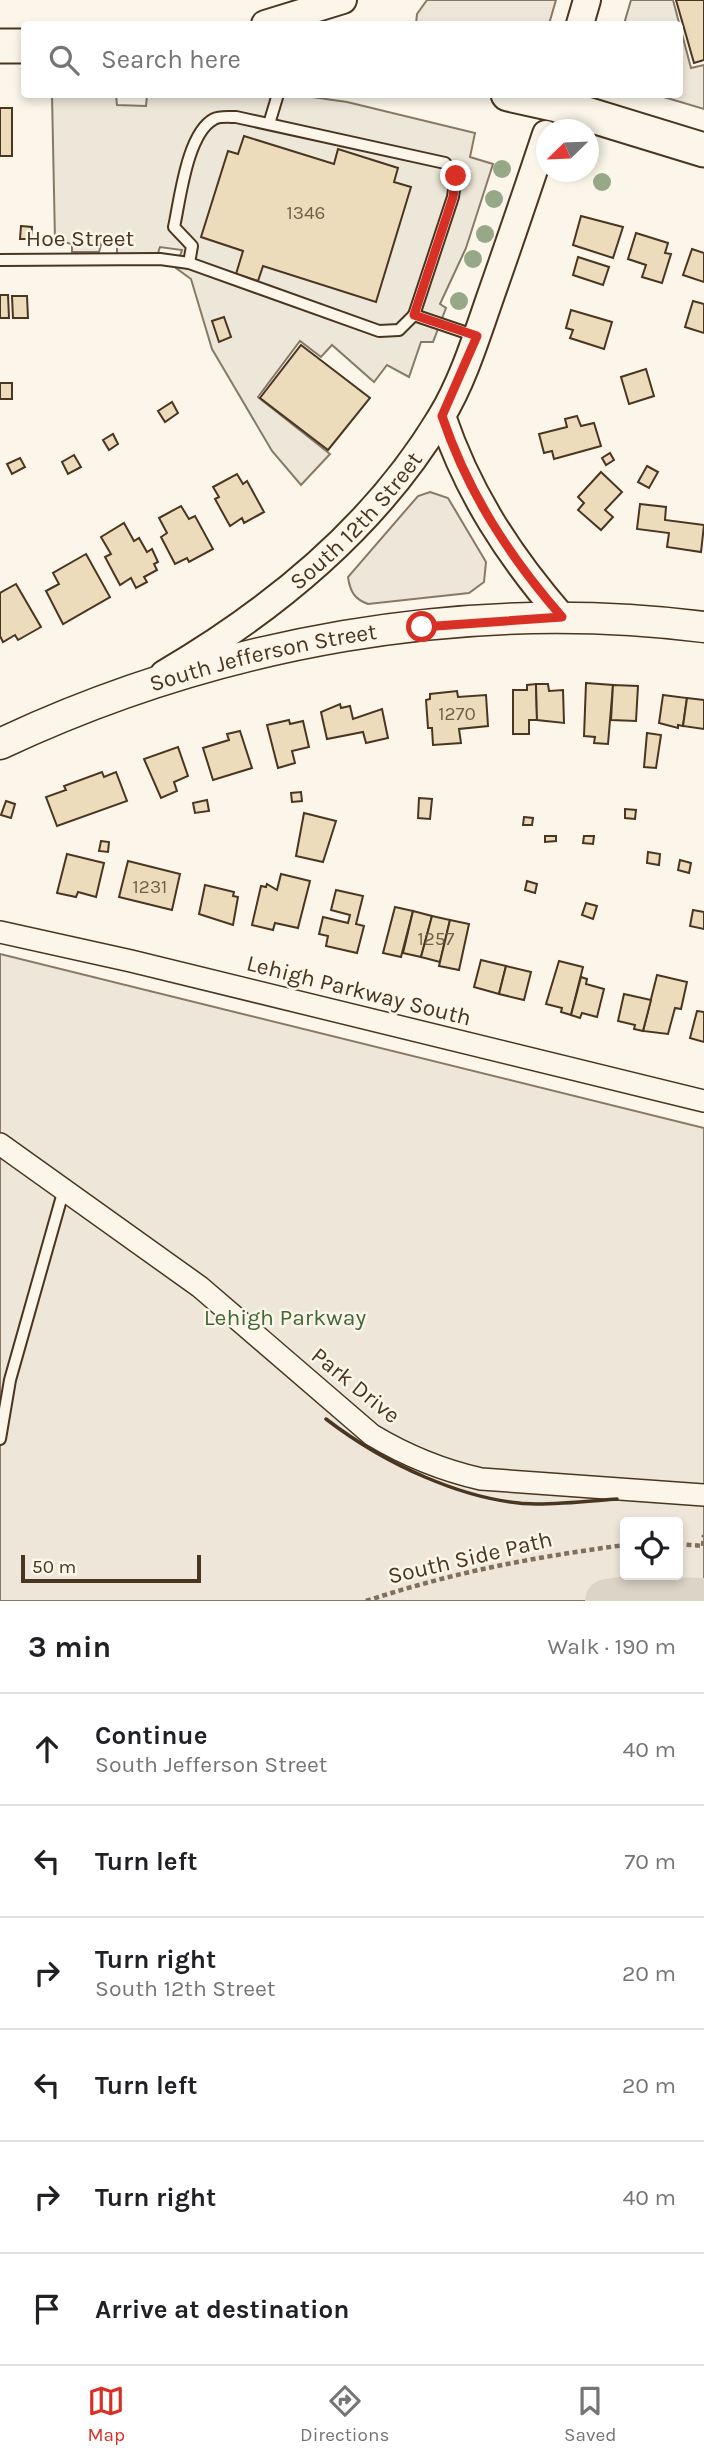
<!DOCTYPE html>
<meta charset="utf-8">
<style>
body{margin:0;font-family:Karla,sans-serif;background:#f6f6f6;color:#202124}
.controls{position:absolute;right:21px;bottom:21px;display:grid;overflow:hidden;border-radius:7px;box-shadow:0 4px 10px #0003}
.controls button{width:63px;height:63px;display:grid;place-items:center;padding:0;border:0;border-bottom:2px solid #e0e0e0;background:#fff;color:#202124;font:35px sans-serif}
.compass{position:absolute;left:536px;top:119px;width:63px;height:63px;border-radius:50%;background:#fff;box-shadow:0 4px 10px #0003;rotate:247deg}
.scale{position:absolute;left:21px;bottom:18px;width:180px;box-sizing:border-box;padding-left:7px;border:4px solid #4a3520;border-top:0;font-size:19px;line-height:24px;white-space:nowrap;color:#4a3520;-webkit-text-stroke:5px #fbf6e9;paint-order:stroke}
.stop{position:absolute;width:21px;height:21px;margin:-16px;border:5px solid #d93025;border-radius:50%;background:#fff}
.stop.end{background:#d93025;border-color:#fff;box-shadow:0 2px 7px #0008}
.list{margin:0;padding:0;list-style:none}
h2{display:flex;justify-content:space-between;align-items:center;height:91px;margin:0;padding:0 28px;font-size:30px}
h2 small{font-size:23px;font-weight:400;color:#757577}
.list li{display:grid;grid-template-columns:46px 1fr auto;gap:21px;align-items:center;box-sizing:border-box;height:112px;padding:0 28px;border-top:2px solid #e0e0e0}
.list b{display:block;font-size:26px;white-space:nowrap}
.list p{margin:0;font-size:23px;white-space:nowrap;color:#757577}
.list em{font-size:23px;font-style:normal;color:#757577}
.icon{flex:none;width:38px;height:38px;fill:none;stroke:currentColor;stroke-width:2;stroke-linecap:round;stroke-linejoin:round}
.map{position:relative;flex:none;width:704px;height:1601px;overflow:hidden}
.search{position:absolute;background:#fff;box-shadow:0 4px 10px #0003;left:21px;right:21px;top:21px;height:77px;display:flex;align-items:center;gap:18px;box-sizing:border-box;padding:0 24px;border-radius:7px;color:#757577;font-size:26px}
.sheet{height:763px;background:#fff}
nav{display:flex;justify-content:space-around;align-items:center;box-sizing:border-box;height:98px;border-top:2px solid #e0e0e0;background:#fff;font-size:19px;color:#757577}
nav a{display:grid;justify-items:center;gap:4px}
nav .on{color:#d93025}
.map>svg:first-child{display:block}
</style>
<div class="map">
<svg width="704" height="1601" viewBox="0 0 704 1601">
<rect width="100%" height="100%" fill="#fbf6e9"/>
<!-- green -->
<g fill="#ede6d9" stroke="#887966" stroke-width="2" fill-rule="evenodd">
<polygon points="427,0 556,0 549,24 416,24 417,14"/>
<path d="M 430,492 L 448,498 L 486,562 L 484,582 L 469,593 L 368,604 C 354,599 350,591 348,577 L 418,496 Z"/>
<path d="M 0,954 L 704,1128 L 704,1601 L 0,1601 ZM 625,1522 L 678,1522 L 678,1575 L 625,1575 Z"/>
</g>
<!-- parking -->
<g fill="#ede7d9" stroke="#887966" stroke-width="2">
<polygon points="631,0 673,0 691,68 704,65 704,109 657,95 680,94 680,24 624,24"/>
<polygon points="52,95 116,95 117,105 146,106 147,95 298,95 347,102 475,133 470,157 493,164 466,248 440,304 446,308 433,342 421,342 409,377 387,365 374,382 332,345 321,357 300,341 258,397 330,454 301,485 272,451 212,349 191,279 176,268 182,250 160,247 158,253 117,255 117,240 102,241 99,252 72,252 72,244 55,240"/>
</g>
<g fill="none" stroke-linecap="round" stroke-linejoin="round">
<!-- river -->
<polyline stroke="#dcd4c6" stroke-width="44" points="607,1601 628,1598 704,1600"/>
</g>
<!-- building -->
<g fill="#ecdcbc" stroke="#4a3520" stroke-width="2">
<polygon points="676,0 704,0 704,60 694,63"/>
<rect x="0" y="108" width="12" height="48"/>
<polygon points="244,136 334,164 338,149 398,168 394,182 411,187 376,302 263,266 258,281 236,274 243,251 201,237 228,151 238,154"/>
<polygon points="581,216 623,227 613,258 573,245"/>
<polygon points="21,226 32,227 31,239 20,239"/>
<polygon points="636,233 668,243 665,253 671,254 662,283 642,277 646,265 628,259"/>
<polygon points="692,249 704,253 704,282 683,275"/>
<polygon points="578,257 609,267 603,285 573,275"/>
<polygon points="0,295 8,295 9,318 0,318"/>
<polygon points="12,296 27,296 28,318 13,318"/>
<polygon points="693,301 704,304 704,333 685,327"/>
<polygon points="571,310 612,322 604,349 570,338 573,330 566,328"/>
<polygon points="224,317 231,337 219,342 212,321"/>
<polygon points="301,345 370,398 328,450 260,398"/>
<polygon points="646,369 654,396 629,404 621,377"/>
<rect x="0" y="383" width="12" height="16"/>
<polygon points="172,402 178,413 165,422 158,411"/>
<polygon points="577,416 581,426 594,423 601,446 554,459 552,451 544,453 539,434 567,427 565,419"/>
<polygon points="113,434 118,444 109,450 103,440"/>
<polygon points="610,453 614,460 606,465 602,458"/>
<polygon points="74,455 81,467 68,474 62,462"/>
<polygon points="20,458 25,467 12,474 7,464"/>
<polygon points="647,466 658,472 649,488 638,482"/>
<polygon points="601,472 622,492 605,510 613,517 601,530 578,510 584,503 578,497"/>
<polygon points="237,474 243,484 247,481 264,512 244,523 242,518 230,526 215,499 219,497 213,487"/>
<polygon points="640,504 666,507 665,520 704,525 701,552 667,547 669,533 637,529"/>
<polygon points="181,506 189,519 195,516 213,549 189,562 187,558 175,564 161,537 167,533 159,518"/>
<polygon points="124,523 134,541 139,538 147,552 152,549 158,562 154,564 157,570 144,577 147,582 136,588 131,578 120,585 105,557 111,554 101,537"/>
<polygon points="86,554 110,597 63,624 46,591 59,584 53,573"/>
<polygon points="16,584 41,627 18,640 15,635 3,642 0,636 0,593"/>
<polygon points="586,683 613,685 608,744 594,743 595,737 584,736"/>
<polygon points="536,684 537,720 529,720 529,734 513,734 513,690 527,690 527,685"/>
<polygon points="536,684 548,684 549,691 563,690 564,723 537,720"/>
<polygon points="613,685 638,686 636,721 611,720"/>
<polygon points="457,691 458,697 486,695 488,726 459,729 461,743 433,745 432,728 428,728 426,700 430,699 430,694"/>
<polygon points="663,695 687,698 683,726 678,725 678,728 659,723"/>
<polygon points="687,698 704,700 704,729 683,726"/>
<polygon points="340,704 341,708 350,706 353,719 382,709 388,738 366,743 363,732 327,739 321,712"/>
<polygon points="289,720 290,724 303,721 309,747 292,751 295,763 278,768 267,725"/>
<polygon points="240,731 252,768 213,780 203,748 229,740 227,734"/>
<polygon points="647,733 661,735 656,768 644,767"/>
<polygon points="178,747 188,776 174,782 177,791 161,798 144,759"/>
<polygon points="102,772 104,777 116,772 127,801 57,826 46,797 66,790 64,786"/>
<polygon points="301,792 302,801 292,802 291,793"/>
<polygon points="419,798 432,799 430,819 418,818"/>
<polygon points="207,800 209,811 195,813 193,803"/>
<polygon points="6,801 15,804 11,818 1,815"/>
<polygon points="625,809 636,810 635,819 625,818"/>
<polygon points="304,813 336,821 323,862 296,856"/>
<polygon points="524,817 533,818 532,825 523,825"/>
<polygon points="545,836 556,836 556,841 545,842"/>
<polygon points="584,836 594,836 593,844 583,843"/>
<polygon points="101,841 109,842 108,852 99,851"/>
<polygon points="648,852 660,854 659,865 647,863"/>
<polygon points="67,854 104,863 96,897 78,892 76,897 57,893"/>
<polygon points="680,860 691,863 689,873 678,870"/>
<polygon points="128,861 180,874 172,910 119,897"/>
<polygon points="281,874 310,881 298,928 275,923 273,930 252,925 261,886 266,887 267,884 277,890"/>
<polygon points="527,881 537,884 535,893 525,890"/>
<polygon points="205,885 234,892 233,896 238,897 233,925 199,914"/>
<polygon points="336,890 363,896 356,924 364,926 357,953 326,946 328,936 319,934 323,917 348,923 350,915 331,910"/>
<polygon points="586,903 597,906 593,919 582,915"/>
<polygon points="395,907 413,911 401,957 383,953"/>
<polygon points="693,910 704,912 704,929 690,926"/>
<polygon points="413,911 432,916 421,957 403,953"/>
<polygon points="432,916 450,920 440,962 421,957"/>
<polygon points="450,920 469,924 459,970 439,966"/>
<polygon points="481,960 506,966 499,994 474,987"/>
<polygon points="559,961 583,967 571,1015 561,1012 562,1008 546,1004"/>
<polygon points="506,966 531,972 524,1000 499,994"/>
<polygon points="657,975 687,982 681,1009 675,1008 668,1034 643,1031"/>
<polygon points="581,977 587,979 586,984 604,989 597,1017 582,1013 580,1018 571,1015"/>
<polygon points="624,994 651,1000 643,1031 634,1029 635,1025 618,1021"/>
<polygon points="697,1011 704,1012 704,1042 690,1038"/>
</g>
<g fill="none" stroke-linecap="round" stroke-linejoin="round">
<defs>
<g id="service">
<polyline points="269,124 278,94"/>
<polyline points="0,260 160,259 189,263 379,331 399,330 414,315 476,336"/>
<path d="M 189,263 L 192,246 L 174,227 C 180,200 187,133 214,119 C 219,116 229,117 236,117 L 445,163 L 456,175 L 453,197 L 414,315"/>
<polyline points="0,1439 10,1380 64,1189"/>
</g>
<g id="minor">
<polyline points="0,932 131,961 704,1101"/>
<path d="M 0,1144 L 200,1287 L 372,1435 C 407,1456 441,1470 481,1479 L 704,1495"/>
</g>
<g id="tertiary">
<polyline points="265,24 343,0"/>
<polyline points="580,24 587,0"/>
<path d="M 442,416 C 468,493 509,556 562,617"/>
<path id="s1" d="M 164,674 C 273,610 375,527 441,417 C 463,381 477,335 491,295 C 510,241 528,188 546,134"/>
</g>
<g id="secondary">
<path id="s2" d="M 0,744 C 217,642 466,597 704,627"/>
</g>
<g id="primary">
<polyline points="0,46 24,46"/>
<polyline points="508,94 557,105 704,150"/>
</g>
</defs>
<!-- service casing -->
<use href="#service" stroke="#4a3520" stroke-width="14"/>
<!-- minor casing -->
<use href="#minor" stroke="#4a3520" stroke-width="24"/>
<!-- tertiary casing -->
<use href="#tertiary" stroke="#4a3520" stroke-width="30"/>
<!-- secondary casing -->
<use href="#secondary" stroke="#4a3520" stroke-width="33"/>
<!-- primary casing -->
<use href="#primary" stroke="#4a3520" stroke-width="37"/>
<!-- path -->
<g stroke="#7f6f5c" stroke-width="4.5" stroke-dasharray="5 3.5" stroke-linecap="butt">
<polyline points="678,1544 704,1546"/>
<polyline points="703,1546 704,1535"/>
<path d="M 366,1601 C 454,1572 534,1557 625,1545"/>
</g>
<!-- service -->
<use href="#service" stroke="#fbf6e9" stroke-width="10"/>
<!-- minor -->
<use href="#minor" stroke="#fbf6e9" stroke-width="21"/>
<!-- tertiary -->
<use href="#tertiary" stroke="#fbf6e9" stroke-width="26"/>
<!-- secondary -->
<use href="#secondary" stroke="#fbf6e9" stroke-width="30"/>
<!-- primary -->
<use href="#primary" stroke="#fbf6e9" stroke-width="33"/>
<!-- wall -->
<path stroke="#4a3520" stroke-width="3.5" d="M 326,1419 C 382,1462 465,1503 537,1504 C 564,1504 591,1501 617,1499"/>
</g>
<!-- trees -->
<g fill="#96a887">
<circle cx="502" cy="169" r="9"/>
<circle cx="602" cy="182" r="9"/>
<circle cx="494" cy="199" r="9"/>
<circle cx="485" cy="234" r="9"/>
<circle cx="473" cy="259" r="9"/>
<circle cx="459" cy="301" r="9"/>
</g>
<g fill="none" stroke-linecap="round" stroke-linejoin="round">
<!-- route -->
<path stroke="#d93025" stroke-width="9" d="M 422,627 L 562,617 C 509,556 468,493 442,416 L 477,336 L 414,315 L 453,197 L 456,176"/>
</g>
<g text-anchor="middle" stroke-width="5" stroke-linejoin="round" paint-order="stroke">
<!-- number labels -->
<g font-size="19" fill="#725f47">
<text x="306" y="219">1346</text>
<text x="457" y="720">1270</text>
<text x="150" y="893">1231</text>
<text x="436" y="945">1257</text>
</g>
<!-- street labels -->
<g font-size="23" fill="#4a3520" stroke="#fbf6e9">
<text x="80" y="246">Hoe Street</text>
<text dy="8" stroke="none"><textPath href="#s1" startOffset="247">South 12th Street</textPath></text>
<text dy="8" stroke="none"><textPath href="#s2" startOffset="278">South Jefferson Street</textPath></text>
<text transform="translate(359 990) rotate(14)" y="8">Lehigh Parkway South</text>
<text transform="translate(356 1385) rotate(39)" y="8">Park Drive</text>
<text transform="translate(470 1557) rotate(-13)" y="8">South Side Path</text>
</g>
<!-- park labels -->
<g font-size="23" fill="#436837" stroke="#fbf6e9">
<text x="285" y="1325">Lehigh Parkway</text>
</g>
</g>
</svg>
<div class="controls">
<button><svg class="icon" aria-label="locate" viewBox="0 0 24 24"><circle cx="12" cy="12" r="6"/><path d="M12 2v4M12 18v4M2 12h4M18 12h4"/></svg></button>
</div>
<svg class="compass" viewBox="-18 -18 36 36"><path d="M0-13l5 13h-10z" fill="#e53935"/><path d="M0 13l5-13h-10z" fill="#757577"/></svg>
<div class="scale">50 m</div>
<div class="stop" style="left:422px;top:627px"></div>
<div class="stop end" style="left:456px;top:176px"></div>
<div class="search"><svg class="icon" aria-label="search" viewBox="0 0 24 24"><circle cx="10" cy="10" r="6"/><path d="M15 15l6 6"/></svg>Search here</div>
</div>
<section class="sheet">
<h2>3 min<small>Walk · 190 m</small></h2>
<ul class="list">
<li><svg class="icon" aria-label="ahead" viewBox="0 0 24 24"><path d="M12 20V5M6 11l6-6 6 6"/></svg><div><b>Continue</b><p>South Jefferson Street</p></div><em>40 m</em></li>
<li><svg class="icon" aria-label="left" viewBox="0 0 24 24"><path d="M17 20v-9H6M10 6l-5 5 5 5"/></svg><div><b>Turn left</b></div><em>70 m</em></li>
<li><svg class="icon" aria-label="right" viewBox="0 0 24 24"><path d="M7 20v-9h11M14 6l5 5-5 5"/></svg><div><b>Turn right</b><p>South 12th Street</p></div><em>20 m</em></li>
<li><svg class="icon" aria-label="left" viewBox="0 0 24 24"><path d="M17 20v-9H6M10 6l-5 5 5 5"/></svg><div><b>Turn left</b></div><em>20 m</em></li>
<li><svg class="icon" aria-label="right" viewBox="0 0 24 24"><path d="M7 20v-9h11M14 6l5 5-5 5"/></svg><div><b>Turn right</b></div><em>40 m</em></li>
<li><svg class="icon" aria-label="arrive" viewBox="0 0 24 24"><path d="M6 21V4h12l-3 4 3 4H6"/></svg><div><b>Arrive at destination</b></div></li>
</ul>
</section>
<nav>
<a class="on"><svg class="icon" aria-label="map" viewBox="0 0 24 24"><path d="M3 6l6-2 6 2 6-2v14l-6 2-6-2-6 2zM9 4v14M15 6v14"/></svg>Map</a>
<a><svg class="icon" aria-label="directions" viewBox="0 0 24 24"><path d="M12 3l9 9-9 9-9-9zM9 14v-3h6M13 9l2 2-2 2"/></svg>Directions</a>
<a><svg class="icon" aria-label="saved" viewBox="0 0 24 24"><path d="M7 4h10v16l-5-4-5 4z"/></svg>Saved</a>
</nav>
